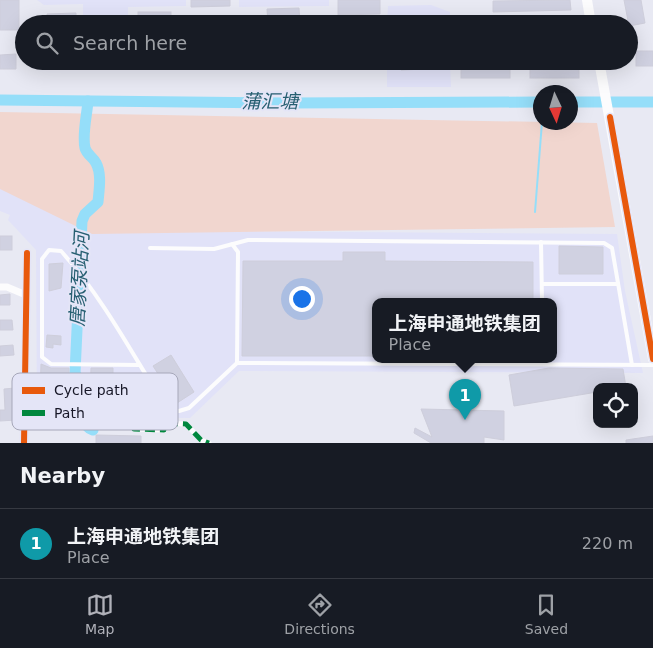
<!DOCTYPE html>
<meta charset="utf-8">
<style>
body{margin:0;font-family:"DejaVu Sans","Noto Sans SC",sans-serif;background:#20242c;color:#f1f3f6}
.controls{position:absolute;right:15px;bottom:15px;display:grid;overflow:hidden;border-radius:10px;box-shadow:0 5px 20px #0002}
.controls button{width:45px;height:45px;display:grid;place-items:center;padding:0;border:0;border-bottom:1px solid #363941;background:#171b24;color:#f1f3f6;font:25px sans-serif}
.compass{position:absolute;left:533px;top:85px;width:45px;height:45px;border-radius:50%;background:#171b24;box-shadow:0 5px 20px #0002;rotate:176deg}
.you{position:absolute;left:301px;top:298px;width:18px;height:18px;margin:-12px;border:4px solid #fff;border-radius:50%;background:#1a73e8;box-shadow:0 0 0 8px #1a73e833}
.badge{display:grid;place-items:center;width:32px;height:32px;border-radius:50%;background:#b0b1b9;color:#fff;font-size:16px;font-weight:700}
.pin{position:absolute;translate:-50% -41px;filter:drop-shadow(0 1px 2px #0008)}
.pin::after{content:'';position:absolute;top:26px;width:18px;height:15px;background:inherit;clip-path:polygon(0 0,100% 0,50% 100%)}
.popup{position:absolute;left:372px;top:298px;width:185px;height:65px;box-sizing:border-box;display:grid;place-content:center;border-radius:10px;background:#171b24;filter:drop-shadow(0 1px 4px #0005);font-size:16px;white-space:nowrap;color:#9ea1a6}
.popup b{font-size:19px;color:#f1f3f6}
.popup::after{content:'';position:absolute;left:50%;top:100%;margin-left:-10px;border:10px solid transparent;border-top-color:#171b24}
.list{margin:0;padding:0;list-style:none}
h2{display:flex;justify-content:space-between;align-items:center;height:65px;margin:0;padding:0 20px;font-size:21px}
h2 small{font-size:16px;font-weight:400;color:#9ea1a6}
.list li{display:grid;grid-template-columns:32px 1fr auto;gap:15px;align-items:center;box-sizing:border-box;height:70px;padding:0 20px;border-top:1px solid #363941}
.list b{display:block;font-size:19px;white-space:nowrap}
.list p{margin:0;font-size:16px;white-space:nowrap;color:#9ea1a6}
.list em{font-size:16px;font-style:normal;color:#9ea1a6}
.icon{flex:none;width:28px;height:28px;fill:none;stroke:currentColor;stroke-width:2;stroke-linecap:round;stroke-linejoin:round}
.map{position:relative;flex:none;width:653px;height:443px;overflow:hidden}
.search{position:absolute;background:#171b24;box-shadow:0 5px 20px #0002;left:15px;right:15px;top:15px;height:55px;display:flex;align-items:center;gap:12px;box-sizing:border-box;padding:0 18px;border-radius:28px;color:#9ea1a6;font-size:19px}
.sheet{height:135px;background:#171b24}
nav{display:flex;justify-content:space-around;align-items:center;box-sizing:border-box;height:70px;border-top:1px solid #363941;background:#171b24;font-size:14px;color:#9ea1a6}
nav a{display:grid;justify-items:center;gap:2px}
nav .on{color:#b0b1b9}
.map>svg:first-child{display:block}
</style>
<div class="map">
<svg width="653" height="443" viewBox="0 0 653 443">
<rect width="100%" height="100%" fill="#e8e9f3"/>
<!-- built -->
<g fill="#e1e2f8" fill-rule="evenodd">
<polygon points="186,0 186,6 128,7 128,19 83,19 83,4 44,5 37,0"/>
<polygon points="239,0 329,0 329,6 239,7"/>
<polygon points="431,5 450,12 450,24 387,24 388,6"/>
<polygon points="387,61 450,61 451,87 387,87"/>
<path d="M 0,188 L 93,230 L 617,234 L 625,291 L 643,373 L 239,371 L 190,418 L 37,417 L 36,250 L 8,220 L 10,215 L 0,211 ZM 376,301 L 554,301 L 554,359 L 376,359 Z"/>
</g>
<!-- green -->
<polygon fill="#f1d6cf" points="0,112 597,123 615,227 92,234 0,189"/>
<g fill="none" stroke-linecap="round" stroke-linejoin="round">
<!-- stream -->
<polyline stroke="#95def9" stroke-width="2" points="535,212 542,122"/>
<!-- river -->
<g stroke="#95def9" stroke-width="11">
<polyline points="0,100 287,103 540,102"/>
<path d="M 88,101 C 87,115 82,134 85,148 C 87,155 93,157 96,163 C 102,174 99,190 98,202 L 85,214 L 82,221 L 75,373 C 87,392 72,422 93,430"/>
<polyline points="570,102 653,102"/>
</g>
</g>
<!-- building -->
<g fill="#d0d1e1" stroke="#cecedb">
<rect x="0" y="0" width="19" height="30"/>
<polygon points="191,0 230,0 230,6 191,7"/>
<polygon points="338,0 380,0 380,14 338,15"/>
<polygon points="570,0 571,10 493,12 493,1"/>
<polygon points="624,0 641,0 645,23 629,26"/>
<polygon points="299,8 300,24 268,24 267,9"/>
<rect x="138" y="12" width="33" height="12"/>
<polygon points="76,13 76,24 47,24 47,14"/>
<rect x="636" y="51" width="17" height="15"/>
<polygon points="16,54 16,69 0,69 0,55"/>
<polygon points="46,61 85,61 85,66 46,67"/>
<rect x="97" y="61" width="39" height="5"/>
<polygon points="175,61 213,61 214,66 175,66"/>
<polygon points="228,61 267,61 267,67 229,68"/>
<polygon points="303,61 340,61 340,66 303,67"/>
<rect x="357" y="61" width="28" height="5"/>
<polygon points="401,61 448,61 448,68 401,70"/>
<rect x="530" y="61" width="49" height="17"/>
<rect x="461" y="62" width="49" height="16"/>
<rect x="0" y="236" width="12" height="14"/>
<polygon points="559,246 603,247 603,274 559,274"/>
<polygon points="343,252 385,252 385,261 533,262 533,301 376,301 376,356 242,356 243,261 343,261"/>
<polygon points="63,263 61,288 49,291 49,264"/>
<polygon points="10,294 10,305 0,305 0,295"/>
<polygon points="0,320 12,320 13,330 0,330"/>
<polygon points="47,335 61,336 61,345 53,344 53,348 46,347"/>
<polygon points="13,345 14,355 0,356 0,346"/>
<polygon points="171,355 194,392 177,403 153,366"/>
<polygon points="41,364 51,368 69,368 69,385 72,385 72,397 40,397"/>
<polygon points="91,368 113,368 113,380 135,381 135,398 90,397"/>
<polygon points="549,368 623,369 626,387 597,387 597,392 514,406 509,375"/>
<polygon points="15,388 16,420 0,421 0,410 5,410 4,389"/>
<polygon points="421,409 504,411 504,440 484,437 484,443 431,443 414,433 415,428 432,437"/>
<polygon points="96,435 141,436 141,443 96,443"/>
<polygon points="653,436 653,443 626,443 626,440"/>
</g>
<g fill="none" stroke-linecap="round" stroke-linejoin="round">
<!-- service -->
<g stroke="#fcfcfd" stroke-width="4">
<polyline points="541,242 542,301"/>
<polyline points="232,244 238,252 237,363"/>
<polyline points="150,248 214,249 248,240 604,243 612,248 632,365"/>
<polyline points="542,284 618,284"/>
<path d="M 139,365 L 51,364 L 42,357 L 42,259 L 49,250 L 61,251 C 104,299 134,357 168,411"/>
<polyline points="41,409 179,411 189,408 237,363 653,365"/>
</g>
<!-- pedestrian -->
<polyline stroke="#fcfcfd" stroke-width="5" points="133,410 134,429 164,430 164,423 186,424 201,440 209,443"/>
<!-- minor -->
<g stroke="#fcfcfd" stroke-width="7">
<polyline points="0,287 7,287 26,295"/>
<polyline points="24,443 27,253"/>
</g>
<!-- secondary -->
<g stroke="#fcfcfd" stroke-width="10">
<polyline points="587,0 591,24"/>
<polyline points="599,61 653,359"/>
</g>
<!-- quiet -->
<polyline stroke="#00873e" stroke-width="5" stroke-dasharray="10 5" stroke-linecap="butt" points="133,410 134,429 164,430 164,423 186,424 201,440 209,443"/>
<defs>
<g id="cycleway">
<polyline points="610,117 653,359"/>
<polyline points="24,443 27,253"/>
</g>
</defs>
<!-- cycleway casing -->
<use href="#cycleway" stroke="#e4e5f7" stroke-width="9"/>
<!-- cycleway -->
<use href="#cycleway" stroke="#e8590c" stroke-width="6"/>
</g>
<g text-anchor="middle" stroke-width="4" stroke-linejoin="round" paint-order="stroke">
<!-- water labels -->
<g font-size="19" font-style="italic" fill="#275f72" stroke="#e4e5f7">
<text x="270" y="108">蒲汇塘</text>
<text transform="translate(79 279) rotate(-87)" y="7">唐家泵站河</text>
</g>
</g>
<!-- legend -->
<rect x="12" y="373" width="166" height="57" rx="8" fill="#e4e5f7" stroke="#a6a7b9" stroke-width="1"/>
<rect x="22" y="387" width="23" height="7" fill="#e8590c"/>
<rect x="22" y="410" width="23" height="6" fill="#00873e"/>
<g font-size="14" fill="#171727">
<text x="54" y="395">Cycle path</text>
<text x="54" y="418">Path</text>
</g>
</svg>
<div class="controls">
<button><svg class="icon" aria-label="locate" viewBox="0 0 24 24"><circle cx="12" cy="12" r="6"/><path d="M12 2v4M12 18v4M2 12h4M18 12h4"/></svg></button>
</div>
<svg class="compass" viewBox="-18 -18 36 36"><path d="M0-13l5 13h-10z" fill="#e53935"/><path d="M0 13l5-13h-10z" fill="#9ea1a6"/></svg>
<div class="you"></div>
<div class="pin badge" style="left:465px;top:420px;background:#0f9aa8">1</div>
<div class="popup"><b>上海申通地铁集团</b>Place</div>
<div class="search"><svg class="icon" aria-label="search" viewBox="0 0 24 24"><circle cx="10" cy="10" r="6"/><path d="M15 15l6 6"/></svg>Search here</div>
</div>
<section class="sheet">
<h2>Nearby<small></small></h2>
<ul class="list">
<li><span class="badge" style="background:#0f9aa8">1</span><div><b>上海申通地铁集团</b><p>Place</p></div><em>220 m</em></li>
</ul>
</section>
<nav>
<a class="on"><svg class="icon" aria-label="map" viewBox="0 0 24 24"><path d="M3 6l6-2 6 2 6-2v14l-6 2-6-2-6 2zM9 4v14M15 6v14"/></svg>Map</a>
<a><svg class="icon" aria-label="directions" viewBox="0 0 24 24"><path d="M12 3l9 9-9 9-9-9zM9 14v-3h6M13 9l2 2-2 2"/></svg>Directions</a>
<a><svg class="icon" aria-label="saved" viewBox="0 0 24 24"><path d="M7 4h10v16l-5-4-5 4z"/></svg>Saved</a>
</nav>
